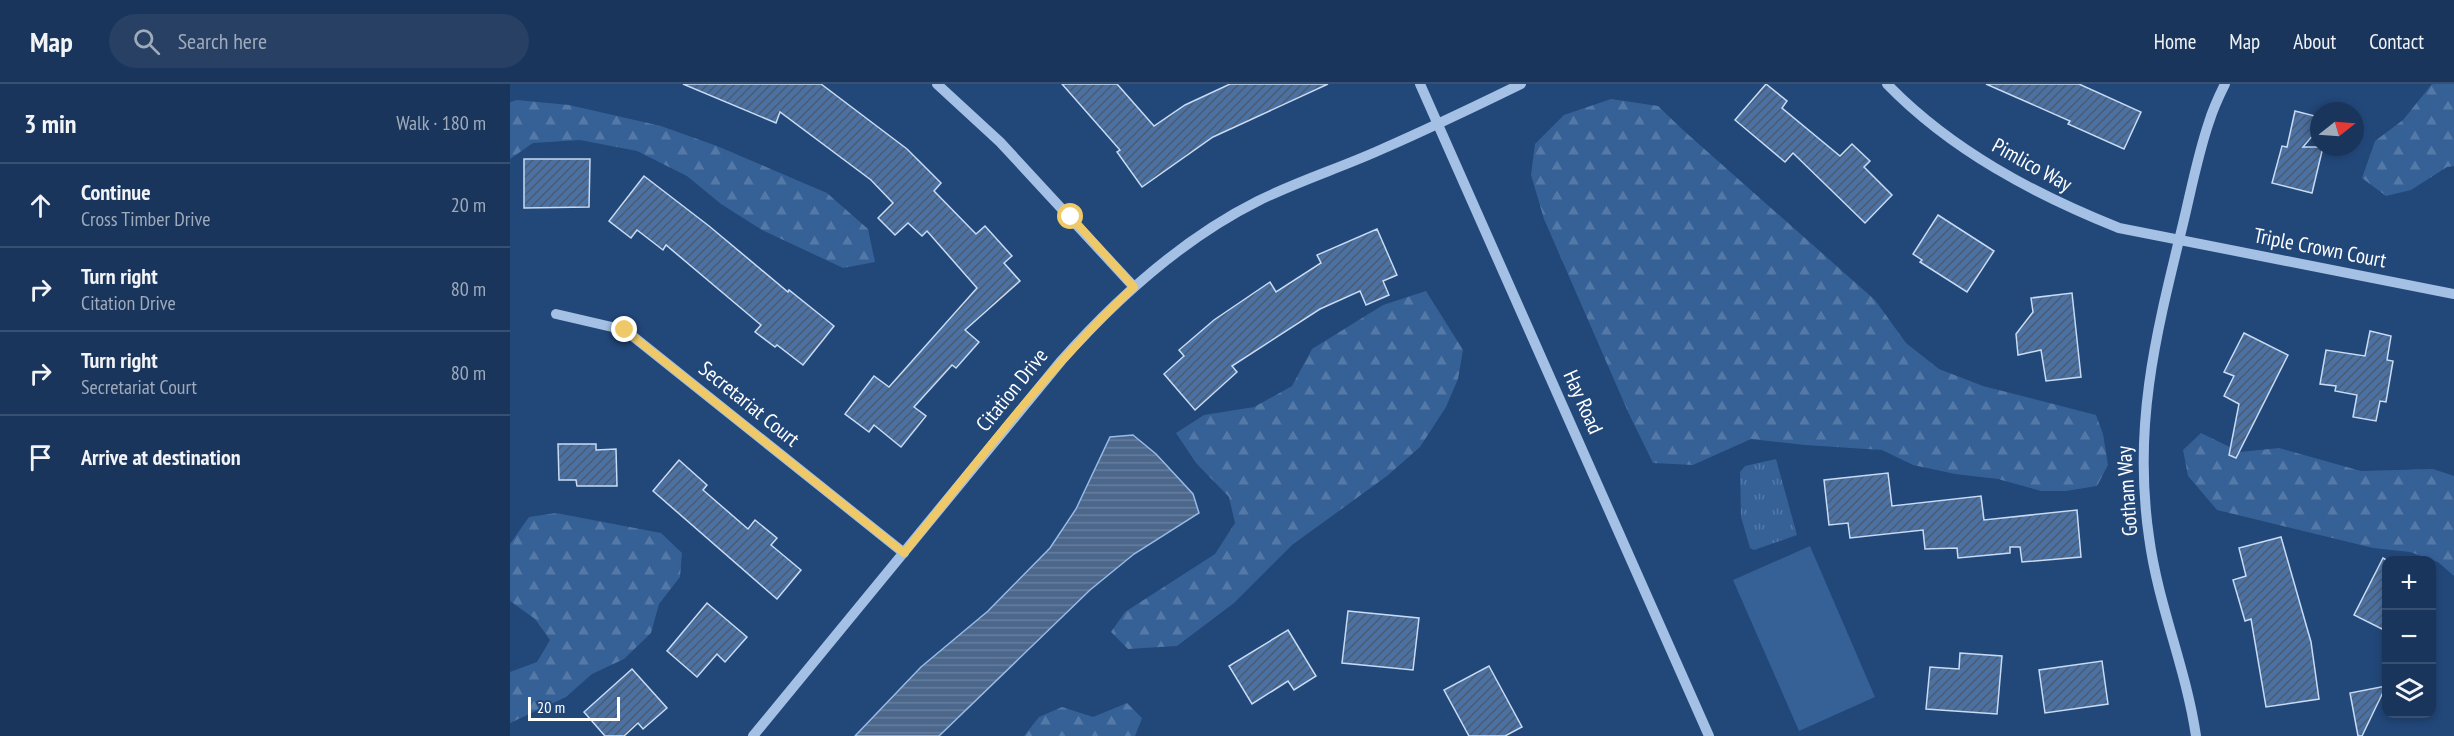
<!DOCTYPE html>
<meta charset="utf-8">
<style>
body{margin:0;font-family:"PT Sans Narrow",sans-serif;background:#274064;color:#f1f3f6}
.controls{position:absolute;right:18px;bottom:18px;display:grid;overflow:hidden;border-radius:12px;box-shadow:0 3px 9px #0003}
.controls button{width:54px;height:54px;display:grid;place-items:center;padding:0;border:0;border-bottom:2px solid #385071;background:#1a355b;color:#f1f3f6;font:30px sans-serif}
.compass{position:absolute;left:1800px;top:18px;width:54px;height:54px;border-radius:50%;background:#1a355b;box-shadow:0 3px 9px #0003;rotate:73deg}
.scale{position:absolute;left:18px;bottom:15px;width:92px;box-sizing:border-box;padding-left:6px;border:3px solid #fff;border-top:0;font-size:16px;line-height:21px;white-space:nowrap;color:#fff;-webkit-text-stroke:4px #224779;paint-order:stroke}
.stop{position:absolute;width:18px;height:18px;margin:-14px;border:4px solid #efc967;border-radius:50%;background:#fff}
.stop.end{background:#efc967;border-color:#fff;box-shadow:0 2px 6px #0008}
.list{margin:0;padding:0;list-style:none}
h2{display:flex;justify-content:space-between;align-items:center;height:78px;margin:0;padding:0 24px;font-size:26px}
h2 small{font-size:20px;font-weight:400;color:#9fabbb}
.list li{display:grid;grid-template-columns:39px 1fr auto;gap:18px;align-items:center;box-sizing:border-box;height:84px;padding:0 24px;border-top:2px solid #385071}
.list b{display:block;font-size:22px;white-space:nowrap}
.list p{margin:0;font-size:20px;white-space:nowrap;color:#9fabbb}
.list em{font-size:20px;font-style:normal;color:#9fabbb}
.icon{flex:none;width:33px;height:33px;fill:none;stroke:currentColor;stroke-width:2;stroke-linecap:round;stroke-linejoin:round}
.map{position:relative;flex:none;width:1944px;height:652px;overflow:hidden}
header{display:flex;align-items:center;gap:36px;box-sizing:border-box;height:84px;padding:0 30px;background:#1a355b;border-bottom:2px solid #385071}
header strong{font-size:28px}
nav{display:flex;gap:33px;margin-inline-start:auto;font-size:21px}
.search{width:420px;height:54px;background:#274064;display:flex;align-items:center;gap:15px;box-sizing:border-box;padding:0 21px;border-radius:33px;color:#9fabbb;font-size:22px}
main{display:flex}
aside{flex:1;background:#1a355b}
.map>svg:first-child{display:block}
</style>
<header>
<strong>Map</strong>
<div class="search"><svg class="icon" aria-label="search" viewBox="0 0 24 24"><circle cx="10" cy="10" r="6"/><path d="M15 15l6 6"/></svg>Search here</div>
<nav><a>Home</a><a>Map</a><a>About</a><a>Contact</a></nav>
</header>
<main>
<aside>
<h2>3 min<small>Walk · 180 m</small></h2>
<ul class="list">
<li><svg class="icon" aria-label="ahead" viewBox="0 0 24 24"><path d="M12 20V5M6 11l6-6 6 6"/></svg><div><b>Continue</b><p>Cross Timber Drive</p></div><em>20 m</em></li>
<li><svg class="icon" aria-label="right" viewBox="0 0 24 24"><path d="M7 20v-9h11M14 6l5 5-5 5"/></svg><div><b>Turn right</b><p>Citation Drive</p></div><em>80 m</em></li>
<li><svg class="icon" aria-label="right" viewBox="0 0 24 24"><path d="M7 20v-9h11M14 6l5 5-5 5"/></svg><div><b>Turn right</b><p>Secretariat Court</p></div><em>80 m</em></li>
<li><svg class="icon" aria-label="arrive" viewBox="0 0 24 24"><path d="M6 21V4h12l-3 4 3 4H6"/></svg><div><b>Arrive at destination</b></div></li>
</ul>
</aside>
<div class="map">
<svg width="1944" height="652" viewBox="0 0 1944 652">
<defs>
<pattern id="forest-firs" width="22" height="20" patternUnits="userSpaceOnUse" patternTransform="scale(1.5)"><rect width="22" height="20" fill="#366197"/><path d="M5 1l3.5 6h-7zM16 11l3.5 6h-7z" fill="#5479a7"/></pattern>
<pattern id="park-tufts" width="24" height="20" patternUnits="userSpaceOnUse" patternTransform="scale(1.5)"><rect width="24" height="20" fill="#366197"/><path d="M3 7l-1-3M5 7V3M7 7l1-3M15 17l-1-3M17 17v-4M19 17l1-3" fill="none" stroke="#5479a7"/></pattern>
<pattern id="water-rules" width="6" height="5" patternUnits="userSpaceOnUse" patternTransform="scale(1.5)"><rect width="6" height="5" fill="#4c678c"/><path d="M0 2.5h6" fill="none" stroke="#677e9d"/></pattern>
<pattern id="building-hatch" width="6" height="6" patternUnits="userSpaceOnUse" patternTransform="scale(1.5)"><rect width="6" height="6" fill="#4b71a3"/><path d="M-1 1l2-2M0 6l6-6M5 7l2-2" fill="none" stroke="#4c5b6f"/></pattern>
</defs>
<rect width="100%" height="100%" fill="#224779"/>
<!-- forest -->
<g fill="url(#forest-firs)">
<polygon points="1922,0 1944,0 1944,82 1937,83 1901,106 1876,112 1852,94 1865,57 1893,36"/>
<polygon points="1101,15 1148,22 1173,46 1365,216 1396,259 1429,285 1473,302 1586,331 1593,350 1598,381 1587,402 1556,407 1531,407 1488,395 1445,390 1403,381 1372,366 1295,361 1241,355 1183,381 1143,379 1119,330 1034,135 1021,91 1025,60 1054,31"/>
<polygon points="7,16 59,21 151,42 207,62 317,109 358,145 365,178 333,184 252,146 211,120 177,92 127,67 70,56 23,59 0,75 0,18"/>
<polygon points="916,207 953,266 948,295 936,323 910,363 877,392 782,461 724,519 667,562 618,565 601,548 615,528 705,470 725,439 719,413 686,379 666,349 694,331 744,323 782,302 802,265 873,221"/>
<polygon points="1691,349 1730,368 1769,364 1851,387 1923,385 1944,392 1944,492 1928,478 1900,468 1863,464 1707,426 1678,392 1673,366"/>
<polygon points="46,429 151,449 172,469 170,493 149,520 141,549 114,575 82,590 56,613 0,639 0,588 27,578 40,556 25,535 0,517 0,460 19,433"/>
<polygon points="617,619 632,634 625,652 514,652 529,633 552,623 583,633"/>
</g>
<!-- park -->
<polygon fill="url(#park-tufts)" points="1266,375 1287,451 1244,466 1240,464 1231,433 1230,388 1235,382"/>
<!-- garden -->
<polygon fill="#366197" points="1300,462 1365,613 1289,647 1223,496"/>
<!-- water -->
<polygon fill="url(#water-rules)" stroke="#98bbe5" stroke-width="1.5" points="623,351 646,370 683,410 689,429 624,470 580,506 429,652 345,652 411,583 478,527 540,464 566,425 600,353"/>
<!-- building -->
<g fill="url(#building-hatch)" stroke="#c7dbf4" stroke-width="1.5">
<polygon points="173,0 311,0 397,65 431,99 424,107 466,150 475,142 502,172 494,179 510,197 455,246 469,258 446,284 442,281 404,323 416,332 391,363 364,341 359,348 335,330 364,292 379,303 467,204 417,147 412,152 398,139 385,151 368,134 383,119 361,96 270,28 266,39"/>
<polygon points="552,0 607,0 644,42 675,21 720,0 818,0 703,53 632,103 607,68 610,66"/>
<polygon points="1256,0 1277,17 1272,24 1330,72 1342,60 1360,77 1354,83 1382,111 1355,139 1283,69 1275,78 1225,36"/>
<polygon points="1476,0 1569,0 1631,28 1614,65 1558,40 1560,37"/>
<polygon points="1785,27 1809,33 1809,44 1793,63 1813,63 1802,109 1762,99 1772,62 1777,63"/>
<polygon points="14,75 80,75 79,123 14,124"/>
<polygon points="134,92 199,142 278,208 279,206 324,242 293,281 267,261 265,263 245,248 251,241 156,161 153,166 127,146 121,154 99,137"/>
<polygon points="1428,131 1484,167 1457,208 1410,178 1412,176 1403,170"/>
<polygon points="867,145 887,191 873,197 879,211 856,221 850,207 810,225 722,282 727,288 685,326 654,290 674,272 669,266 704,236 760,198 766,208 811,179 807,171"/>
<polygon points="1562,209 1571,293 1536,297 1531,266 1508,271 1506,250 1523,228 1521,214"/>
<polygon points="1860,247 1881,252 1877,276 1883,277 1876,318 1870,317 1866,337 1843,333 1847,311 1825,307 1826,302 1810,300 1816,266 1855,272"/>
<polygon points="1734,249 1778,271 1726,374 1719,371 1729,320 1714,312 1724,292 1714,288"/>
<polygon points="48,360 86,360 86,366 106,365 107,402 67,402 66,396 49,396"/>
<polygon points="169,376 197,401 193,406 238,445 245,436 267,454 261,461 291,486 267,515 143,407"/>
<polygon points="1378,389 1382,422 1471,412 1474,436 1567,426 1571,473 1512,478 1510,463 1500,463 1500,469 1448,474 1447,464 1415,465 1413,446 1340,454 1338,439 1319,441 1314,396"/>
<polygon points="1771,453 1801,558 1809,615 1756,623 1741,535 1735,537 1723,496 1736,492 1729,464"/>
<polygon points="1873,474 1878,477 1876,477 1876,547 1844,531"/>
<polygon points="197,519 237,553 215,578 207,570 187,593 157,567"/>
<polygon points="838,527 909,534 903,586 832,579"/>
<polygon points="778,546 806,592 784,606 778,597 742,620 719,582"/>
<polygon points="1450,569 1492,572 1487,630 1416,625 1420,583 1449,585"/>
<polygon points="1592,577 1598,620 1535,629 1529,586"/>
<polygon points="979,582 1012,643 995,652 959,652 934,606"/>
<polygon points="122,585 157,624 133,645 128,639 114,652 95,652 74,628"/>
<polygon points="1876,602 1852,652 1848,652 1840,609"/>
</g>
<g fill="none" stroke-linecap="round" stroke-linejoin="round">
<!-- minor -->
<g stroke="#a4c0e4" stroke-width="10">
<polyline points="427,0 490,58 624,203"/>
<polyline points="910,0 1199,652"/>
<path d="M 1377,0 C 1441,66 1524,110 1609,144 L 1944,210"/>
<polyline points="46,230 115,246 394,469"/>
<path d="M 243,652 L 551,277 C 607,214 672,155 748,117 C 788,97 830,84 870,66 C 918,45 964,23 1011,0"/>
<path d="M 1686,652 C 1676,584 1648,521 1639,453 C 1623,343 1645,254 1671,148 C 1680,112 1687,73 1699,38 C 1703,25 1709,12 1715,0"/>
</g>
</g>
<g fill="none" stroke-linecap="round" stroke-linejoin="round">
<!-- route -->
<path stroke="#efc967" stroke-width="8" d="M 115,246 L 394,469 C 468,378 538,283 624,203 L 561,133"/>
</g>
<g text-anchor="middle" stroke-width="4.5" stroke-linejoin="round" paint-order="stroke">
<!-- street labels -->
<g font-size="21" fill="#fff" stroke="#224779">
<text transform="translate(1522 81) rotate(29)" y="7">Pimlico Way</text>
<text transform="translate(1810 164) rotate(11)" y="7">Triple Crown Court</text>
<text transform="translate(502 306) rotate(-51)" y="7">Citation Drive</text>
<text transform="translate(1073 318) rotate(66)" y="7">Hay Road</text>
<text transform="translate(239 320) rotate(39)" y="7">Secretariat Court</text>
<text transform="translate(1617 407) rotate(-94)" y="7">Gotham Way</text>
</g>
</g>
</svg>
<div class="controls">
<button>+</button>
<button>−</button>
<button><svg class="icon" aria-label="layers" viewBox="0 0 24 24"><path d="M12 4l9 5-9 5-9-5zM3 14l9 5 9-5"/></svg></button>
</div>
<svg class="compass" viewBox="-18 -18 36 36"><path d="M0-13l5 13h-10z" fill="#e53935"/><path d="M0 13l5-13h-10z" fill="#9fabbb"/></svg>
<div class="scale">20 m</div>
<div class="stop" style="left:561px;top:133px"></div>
<div class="stop end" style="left:115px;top:246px"></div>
</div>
</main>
